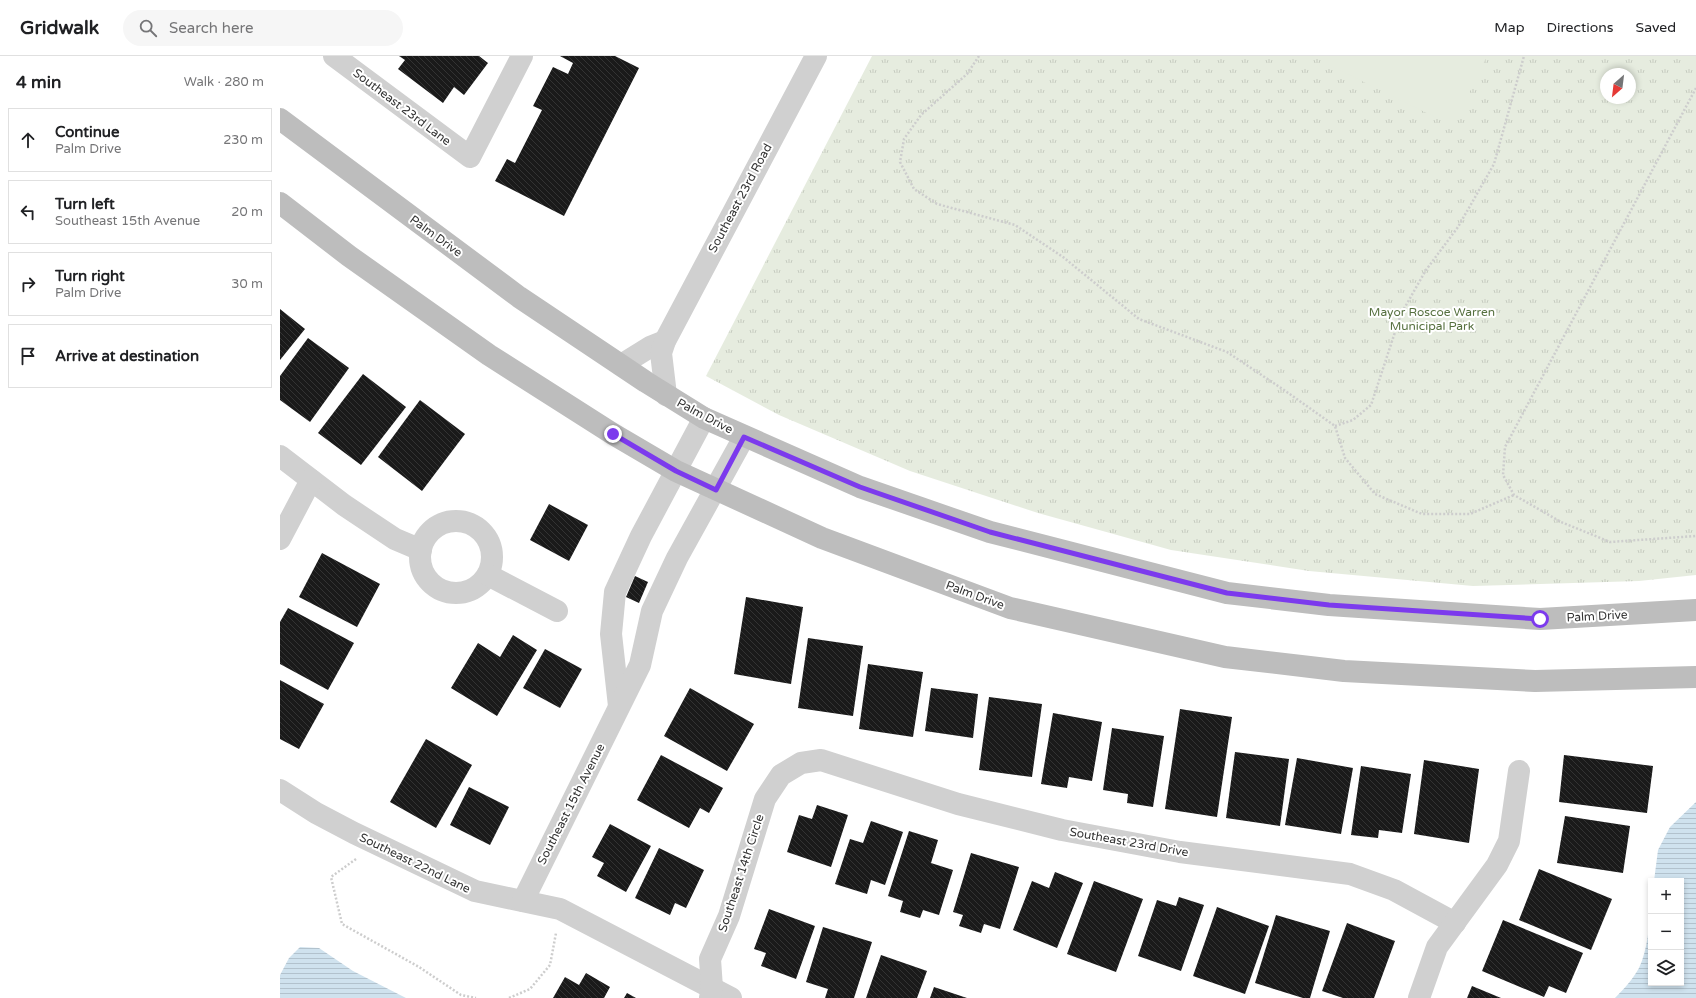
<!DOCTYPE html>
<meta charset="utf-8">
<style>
body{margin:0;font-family:"Varela Round",sans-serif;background:#f6f6f6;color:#202124}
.controls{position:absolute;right:12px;bottom:12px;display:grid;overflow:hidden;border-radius:0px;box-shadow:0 2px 6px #0003}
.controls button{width:36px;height:36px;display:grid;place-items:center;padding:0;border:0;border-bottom:1px solid #e0e0e0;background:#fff;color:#202124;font:20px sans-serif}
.compass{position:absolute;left:1320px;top:12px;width:36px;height:36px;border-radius:50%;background:#fff;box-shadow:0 2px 6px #0003;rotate:208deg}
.stop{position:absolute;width:12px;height:12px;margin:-9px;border:3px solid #7c3aed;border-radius:50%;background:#fff}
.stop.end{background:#7c3aed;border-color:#fff;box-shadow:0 1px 4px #0008}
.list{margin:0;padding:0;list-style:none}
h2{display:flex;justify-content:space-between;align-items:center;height:52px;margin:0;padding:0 16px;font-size:17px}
h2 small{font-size:13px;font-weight:400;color:#757577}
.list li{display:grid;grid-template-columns:26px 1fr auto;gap:12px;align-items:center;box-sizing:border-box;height:64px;margin:0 8px 8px;padding:0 8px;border:1px solid #e0e0e0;border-radius:0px}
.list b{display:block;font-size:15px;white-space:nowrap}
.list p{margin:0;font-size:13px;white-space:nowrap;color:#757577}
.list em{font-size:13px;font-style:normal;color:#757577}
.icon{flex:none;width:22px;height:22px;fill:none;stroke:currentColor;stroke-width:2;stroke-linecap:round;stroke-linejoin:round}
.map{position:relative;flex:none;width:1416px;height:942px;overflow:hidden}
header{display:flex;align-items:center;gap:24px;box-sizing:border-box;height:56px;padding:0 20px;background:#fff;border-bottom:1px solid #e0e0e0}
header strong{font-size:19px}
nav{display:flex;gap:22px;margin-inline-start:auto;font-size:14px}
.search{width:280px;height:36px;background:#f6f6f6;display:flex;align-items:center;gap:10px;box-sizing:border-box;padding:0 14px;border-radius:22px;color:#757577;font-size:15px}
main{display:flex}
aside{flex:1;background:#fff}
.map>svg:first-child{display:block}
</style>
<header>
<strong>Gridwalk</strong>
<div class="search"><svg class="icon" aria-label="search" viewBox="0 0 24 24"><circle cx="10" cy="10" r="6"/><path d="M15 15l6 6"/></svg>Search here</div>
<nav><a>Map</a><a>Directions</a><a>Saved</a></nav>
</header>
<main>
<aside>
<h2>4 min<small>Walk · 280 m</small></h2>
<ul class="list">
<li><svg class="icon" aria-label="ahead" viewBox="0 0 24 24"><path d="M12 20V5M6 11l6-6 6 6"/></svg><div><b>Continue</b><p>Palm Drive</p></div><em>230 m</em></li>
<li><svg class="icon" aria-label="left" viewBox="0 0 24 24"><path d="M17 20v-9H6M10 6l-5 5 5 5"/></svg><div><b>Turn left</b><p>Southeast 15th Avenue</p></div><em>20 m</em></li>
<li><svg class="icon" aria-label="right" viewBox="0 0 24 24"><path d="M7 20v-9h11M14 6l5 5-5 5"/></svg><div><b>Turn right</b><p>Palm Drive</p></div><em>30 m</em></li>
<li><svg class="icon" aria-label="arrive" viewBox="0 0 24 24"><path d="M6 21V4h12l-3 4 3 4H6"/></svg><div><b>Arrive at destination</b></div></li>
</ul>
</aside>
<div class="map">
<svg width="1416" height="942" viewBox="0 0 1416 942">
<defs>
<pattern id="grass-tufts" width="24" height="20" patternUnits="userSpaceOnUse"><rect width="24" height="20" fill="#e6ecdf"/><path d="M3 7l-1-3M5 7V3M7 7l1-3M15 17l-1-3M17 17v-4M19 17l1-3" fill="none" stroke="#c6cbc0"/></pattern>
<pattern id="water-rules" width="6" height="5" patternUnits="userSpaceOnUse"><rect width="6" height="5" fill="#cfe2ee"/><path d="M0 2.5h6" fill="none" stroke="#b2c2cd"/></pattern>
<pattern id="building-back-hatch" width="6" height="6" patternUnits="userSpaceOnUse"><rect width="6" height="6" fill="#1a1a1a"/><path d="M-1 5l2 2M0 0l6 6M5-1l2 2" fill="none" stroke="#333"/></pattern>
</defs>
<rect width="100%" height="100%" fill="#fff"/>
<!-- grass -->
<path fill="url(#grass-tufts)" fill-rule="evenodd" d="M 592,0 L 1416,0 L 1416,519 L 1359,525 L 1193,530 L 1029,515 L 891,494 L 758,457 L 630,415 L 499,359 L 426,320 ZM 1326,18 L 1350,18 L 1350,42 L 1326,42 Z"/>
<!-- pitch -->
<polygon fill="#e6ecdf" points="1043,0 1207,0 1173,70 1041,5"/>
<!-- water -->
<g fill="url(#water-rules)">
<path d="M 1416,746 L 1416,942 L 1335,942 C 1344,933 1353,923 1359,912 C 1368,893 1369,870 1371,850 L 1371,927 L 1401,927 L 1401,825 L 1374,825 L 1378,794 L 1390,771 Z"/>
<polygon points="20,891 39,892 73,915 126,942 0,942 0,919 9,902"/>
</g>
<!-- building -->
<g fill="url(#building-back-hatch)">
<polygon points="119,0 199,0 208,7 184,39 174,31 163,47 118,13 125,4"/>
<polygon points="280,0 335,0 359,12 284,160 215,125 227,103 235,107 262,54 253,50 273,11 288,18 293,7"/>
<polygon points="0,253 25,273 0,304"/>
<polygon points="28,282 69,312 30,366 0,344 0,320"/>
<polygon points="83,318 126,351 81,409 38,377"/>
<polygon points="140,344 185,378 142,435 98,401"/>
<polygon points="269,448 308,469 289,505 250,484"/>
<polygon points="42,497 100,528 77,571 19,541"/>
<polygon points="355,520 368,526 359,547 346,541"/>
<polygon points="466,541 523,551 511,628 454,618"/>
<polygon points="8,552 74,587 48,634 0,608 0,566"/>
<polygon points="233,579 257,594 217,660 171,632 198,587 220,601"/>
<polygon points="528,582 583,590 573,660 518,652"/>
<polygon points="265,593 302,613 280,652 243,632"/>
<polygon points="588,608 643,616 633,681 579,673"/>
<polygon points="0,624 44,648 19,693 0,683"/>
<polygon points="410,632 474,668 447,715 384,680"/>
<polygon points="651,632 698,638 693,682 645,675"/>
<polygon points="709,641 762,648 752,721 699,714"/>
<polygon points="900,653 952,661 937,761 885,753"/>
<polygon points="773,657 822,666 812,725 789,721 787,732 761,728"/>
<polygon points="832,672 884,680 873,751 847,747 848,738 823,734"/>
<polygon points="146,683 192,709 156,772 110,746"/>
<polygon points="955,696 1009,703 1000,770 946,762"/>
<polygon points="381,699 443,732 429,757 420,752 409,772 357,744"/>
<polygon points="1284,699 1373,710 1367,757 1279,746"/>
<polygon points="1017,702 1073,712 1061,778 1005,769"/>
<polygon points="1144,704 1199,713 1189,787 1134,778"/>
<polygon points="1081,710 1131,718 1122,777 1099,774 1098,782 1071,779"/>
<polygon points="189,731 229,751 210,789 170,769"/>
<polygon points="537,749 568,759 551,811 507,796 519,759 532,763"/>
<polygon points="1285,760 1350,770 1343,817 1277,807"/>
<polygon points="591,765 623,776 605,829 591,824 587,838 555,828 570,783 583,787"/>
<polygon points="330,768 371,790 346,836 317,820 324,807 312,801"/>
<polygon points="629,775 658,784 651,807 673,814 659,859 643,854 640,862 620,856 623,845 608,840"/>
<polygon points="379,792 424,814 406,852 395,847 390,859 355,842"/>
<polygon points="691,797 739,811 720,873 704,868 701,877 679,870 683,859 673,856"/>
<polygon points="1259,813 1332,843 1311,894 1239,864"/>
<polygon points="775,816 803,827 777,892 733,874 752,825 769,832"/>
<polygon points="814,825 863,843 836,916 787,898"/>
<polygon points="899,841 924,849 901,915 858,900 877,844 896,850"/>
<polygon points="937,851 989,870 965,938 913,920"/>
<polygon points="489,853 535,870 516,923 481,910 486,897 474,893"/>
<polygon points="996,859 1050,875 1030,942 1023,942 975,927"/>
<polygon points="1223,864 1303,897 1286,937 1269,930 1264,941 1202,915"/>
<polygon points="1067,867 1115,885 1094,942 1063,942 1042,935"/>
<polygon points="543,871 592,886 574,942 545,942 548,933 526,926"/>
<polygon points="601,899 647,915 637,942 586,942"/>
<polygon points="306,917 330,931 324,942 273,942 285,921 299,929"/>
<polygon points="1192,930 1221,942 1187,942"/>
<polygon points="654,931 687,942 650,942"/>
<polygon points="347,937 356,942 344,942"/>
</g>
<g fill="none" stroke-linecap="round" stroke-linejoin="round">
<!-- path -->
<g stroke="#cdcdcd" stroke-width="2.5" stroke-dasharray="2 2" stroke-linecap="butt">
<polyline points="699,0 687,18 641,59 624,83 620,106 634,133 657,148 735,169 783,201 859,263 947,296 1004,334 1055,370 1065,402 1095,438 1142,458 1190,458 1234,439"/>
<polyline points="1416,32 1225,391 1223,419 1234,439 1281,466 1330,486 1416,480"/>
<polyline points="1055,370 1073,364 1091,349 1121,258 1146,214 1178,171 1214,108 1244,0"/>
<polyline points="76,803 51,821 62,868 139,911 181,939 196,942"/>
<polyline points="229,942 250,933 270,909 276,877"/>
</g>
<!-- minor -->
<g stroke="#d0d0d0" stroke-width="22">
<polyline points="54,0 190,101 242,0"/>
<polyline points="341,309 370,291 385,285"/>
<polyline points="386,339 381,297 385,285 536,0"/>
<polyline points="0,400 64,449 115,483 141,494"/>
<circle cx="176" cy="501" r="36"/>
<polyline points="0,483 31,424"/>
<polyline points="208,519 277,555"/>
<polyline points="339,650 331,578 335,536 361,480 424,362"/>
<polyline points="0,734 36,757 74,777 195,835 280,853 451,942"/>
<polyline points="243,845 360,609 372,555 397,502 464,381"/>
<polyline points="430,942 432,932 430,903 449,860 485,743 501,719 521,707 541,704 678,748 782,774 900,796 1070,818 1114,834 1175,867"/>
<polyline points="1139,942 1157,891 1217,809 1229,785 1239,715"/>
</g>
<!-- secondary -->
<g stroke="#bdbdbd" stroke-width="22">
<polyline points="0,63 239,241 366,326 424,362 580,431 710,476 947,537 1049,549 1260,563 1416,554"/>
<polyline points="0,147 69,200 209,299 333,378 396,415 542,482 730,552 945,601 1064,615 1255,625 1416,621"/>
</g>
</g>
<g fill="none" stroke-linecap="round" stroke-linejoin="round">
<!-- route -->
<polyline stroke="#7c3aed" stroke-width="5" points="333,378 396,415 436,434 464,381 580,431 710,476 947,537 1049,549 1260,563"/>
</g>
<g text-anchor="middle" stroke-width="4" stroke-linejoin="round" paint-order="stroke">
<!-- street labels -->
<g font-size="12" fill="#333" stroke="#fff">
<text transform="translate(122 51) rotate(37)" y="4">Southeast 23rd Lane</text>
<text transform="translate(460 142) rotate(-62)" y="4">Southeast 23rd Road</text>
<text transform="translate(156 180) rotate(36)" y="4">Palm Drive</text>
<text transform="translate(425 360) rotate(28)" y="4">Palm Drive</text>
<text transform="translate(695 539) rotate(20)" y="4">Palm Drive</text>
<text transform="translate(1317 560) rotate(-3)" y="4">Palm Drive</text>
<text transform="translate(291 748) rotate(-63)" y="4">Southeast 15th Avenue</text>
<text transform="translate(849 786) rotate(10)" y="4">Southeast 23rd Drive</text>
<text transform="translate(135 807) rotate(26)" y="4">Southeast 22nd Lane</text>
<text transform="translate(461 817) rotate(-72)" y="4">Southeast 14th Circle</text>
</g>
<!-- park labels -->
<g font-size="12" fill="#56703f" stroke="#fff">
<text x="1152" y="260">Mayor Roscoe Warren<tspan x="1152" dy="14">Municipal Park</tspan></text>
</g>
</g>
</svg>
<div class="controls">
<button>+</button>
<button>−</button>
<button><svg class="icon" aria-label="layers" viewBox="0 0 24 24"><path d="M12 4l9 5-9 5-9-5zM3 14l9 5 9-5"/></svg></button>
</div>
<svg class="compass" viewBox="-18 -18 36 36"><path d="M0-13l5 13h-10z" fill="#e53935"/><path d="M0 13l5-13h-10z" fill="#757577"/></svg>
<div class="stop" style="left:1260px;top:563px"></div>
<div class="stop end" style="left:333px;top:378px"></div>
</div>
</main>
